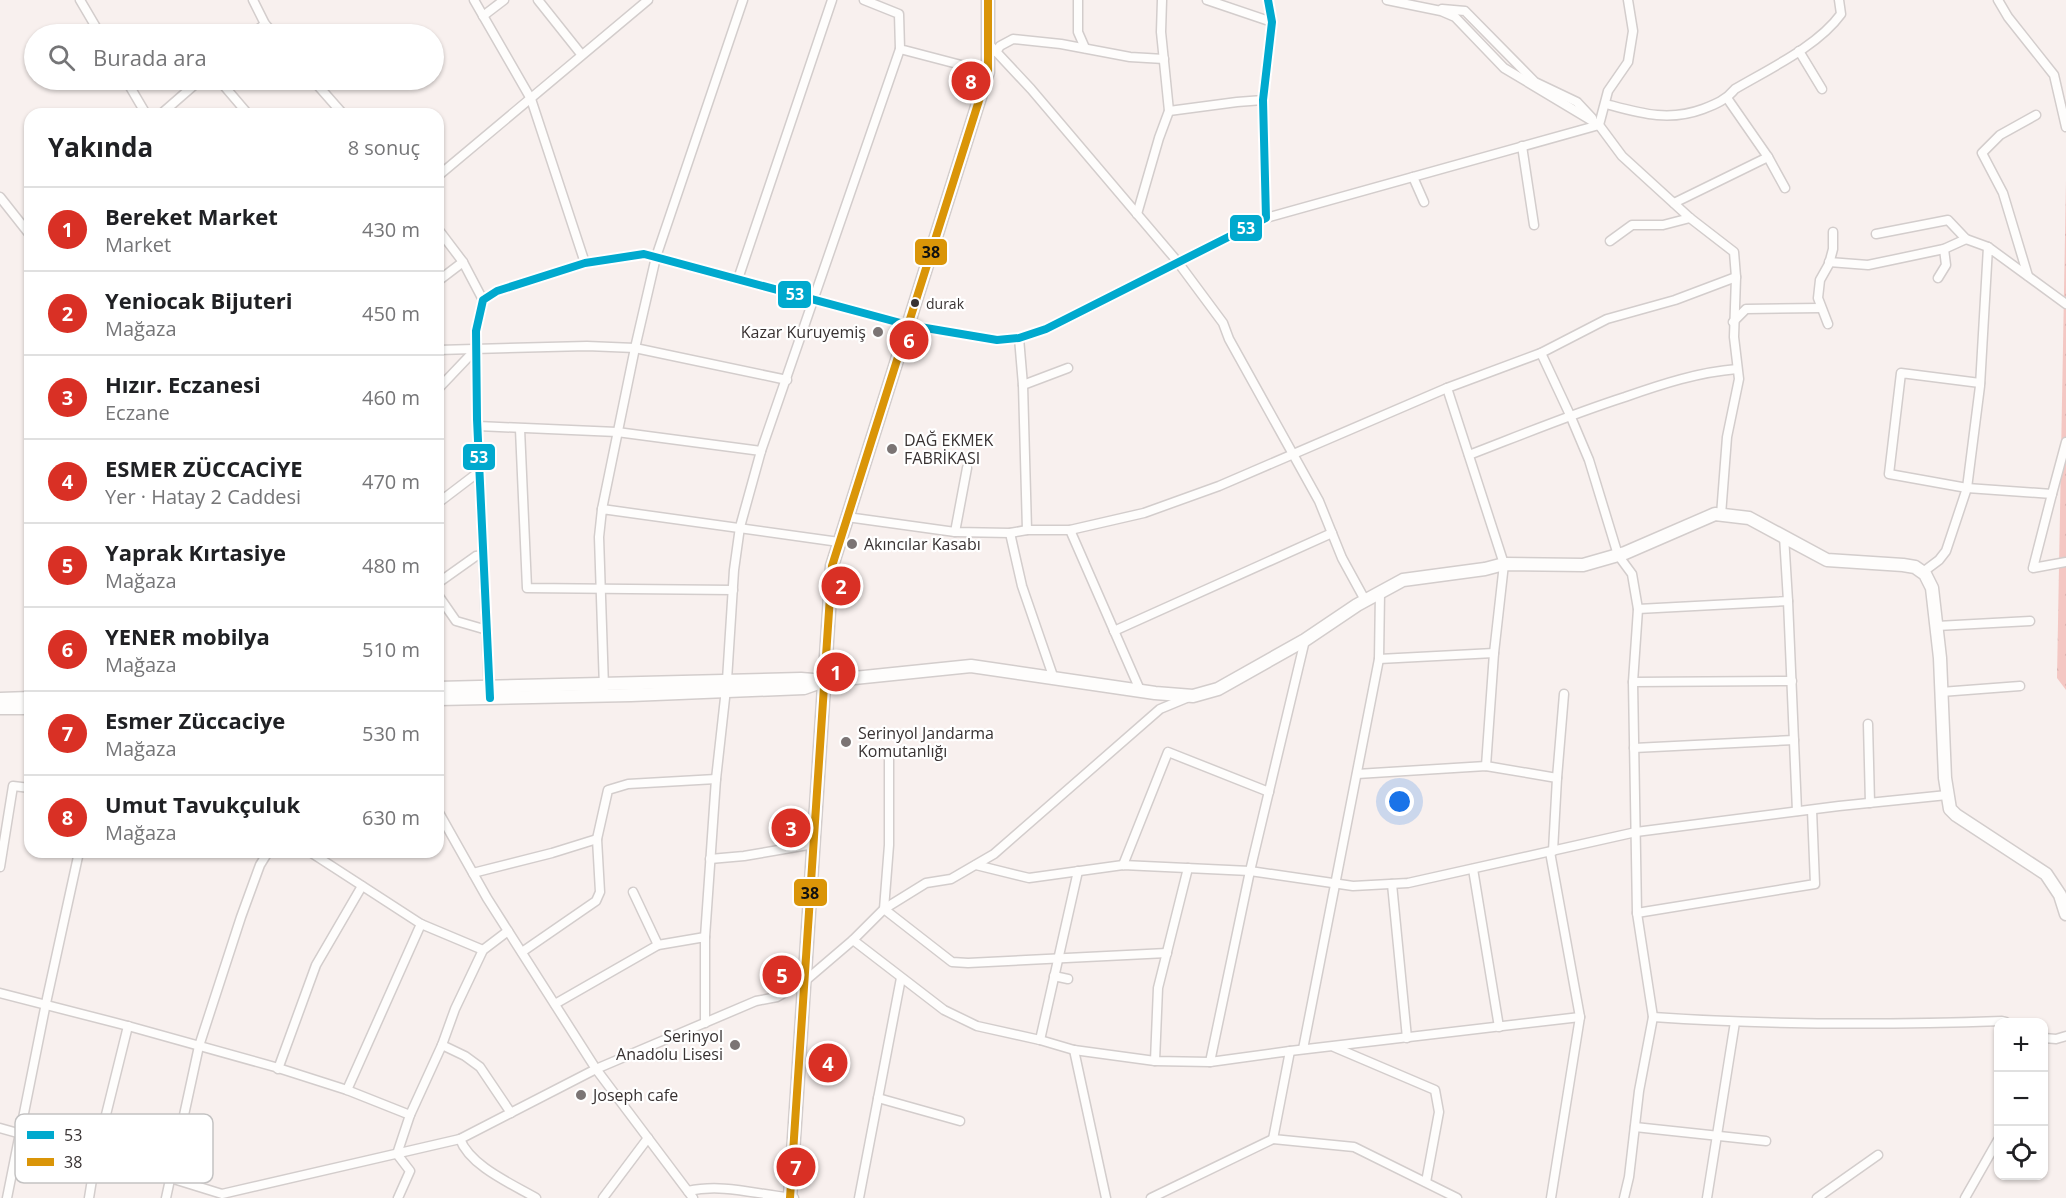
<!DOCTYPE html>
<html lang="tr">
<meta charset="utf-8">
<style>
body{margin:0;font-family:"Open Sans",sans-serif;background:#f6f6f6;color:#202124}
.controls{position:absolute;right:18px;bottom:18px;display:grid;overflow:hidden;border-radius:12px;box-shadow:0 2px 4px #0004}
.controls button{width:54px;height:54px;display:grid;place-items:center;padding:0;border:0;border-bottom:2px solid #e0e0e0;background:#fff;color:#202124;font:30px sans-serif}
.you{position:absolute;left:1400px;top:802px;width:21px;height:21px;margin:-15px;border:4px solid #fff;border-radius:50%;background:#1a73e8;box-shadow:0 0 0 9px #1a73e833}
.badge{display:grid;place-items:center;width:39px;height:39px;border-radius:50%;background:#d93025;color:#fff;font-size:20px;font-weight:700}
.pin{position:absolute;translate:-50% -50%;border:3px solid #fff;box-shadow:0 2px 6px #0006}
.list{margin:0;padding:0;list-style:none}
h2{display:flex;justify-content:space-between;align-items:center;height:78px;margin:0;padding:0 24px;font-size:26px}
h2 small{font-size:20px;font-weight:400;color:#757577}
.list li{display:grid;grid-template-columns:39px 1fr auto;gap:18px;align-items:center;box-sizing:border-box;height:84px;padding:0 24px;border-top:2px solid #e0e0e0}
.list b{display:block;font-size:22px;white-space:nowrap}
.list p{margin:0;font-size:20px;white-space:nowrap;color:#757577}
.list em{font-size:20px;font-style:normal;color:#757577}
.icon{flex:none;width:33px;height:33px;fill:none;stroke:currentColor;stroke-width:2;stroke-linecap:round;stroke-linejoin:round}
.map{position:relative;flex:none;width:2066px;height:1198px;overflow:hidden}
.search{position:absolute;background:#fff;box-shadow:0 2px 4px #0004;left:24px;top:24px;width:420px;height:66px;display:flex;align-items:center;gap:15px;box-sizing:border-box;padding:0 21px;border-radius:33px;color:#757577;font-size:22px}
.panel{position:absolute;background:#fff;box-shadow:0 2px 4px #0004;left:24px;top:108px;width:420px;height:750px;border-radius:18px}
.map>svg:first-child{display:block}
</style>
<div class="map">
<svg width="2066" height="1198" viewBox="0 0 2066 1198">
<defs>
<pattern id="forest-firs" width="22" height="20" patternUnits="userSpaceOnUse" patternTransform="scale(1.5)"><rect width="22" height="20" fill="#f4c7c3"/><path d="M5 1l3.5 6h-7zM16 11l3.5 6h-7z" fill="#d2aba8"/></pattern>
</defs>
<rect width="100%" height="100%" fill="#f8f0ee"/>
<!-- forest -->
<polygon fill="url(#forest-firs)" points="2066,180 2066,690 2057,678"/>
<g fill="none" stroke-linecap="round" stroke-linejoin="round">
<defs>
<g id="street">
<polyline points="80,0 100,34"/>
<polyline points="253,0 265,24 274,34"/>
<polyline points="474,0 531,99 585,263"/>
<polyline points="538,0 581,54"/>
<polyline points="864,0 899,14 900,49 988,72"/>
<polyline points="1078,0 1078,32 1085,48"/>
<polyline points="1207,0 1272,22"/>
<polyline points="1387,0 1441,11 1455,17 1504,68 1599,125"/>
<polyline points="1628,0 1633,31 1628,62 1608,91 1599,125 1622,156 1690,218 1734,252 1736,277 1734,337 1739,379 1727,437 1721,515"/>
<polyline points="1998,0 2008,17 2054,75 2066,127"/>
<polyline points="1442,9 1465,11 1535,82 1577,102 1592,118"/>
<polyline points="483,16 504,0"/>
<polyline points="252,34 265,24"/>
<polyline points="988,43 1031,89 1177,261 1223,323 1229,339 1319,501 1342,558 1365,600"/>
<polyline points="1799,51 1822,89"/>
<polyline points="996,52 1000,46 1013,39 1061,44 1130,57 1164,59"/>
<polyline points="126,80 146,114"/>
<polyline points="219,80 248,114"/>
<polyline points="313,80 343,114"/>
<path d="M 1606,104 C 1640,113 1668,122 1703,109 C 1716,104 1726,100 1735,89 C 1769,69 1818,46 1841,14 L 1839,0"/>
<polyline points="1169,111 1237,102 1263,100"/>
<polyline points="161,114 200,80"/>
<polyline points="1522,146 1534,225"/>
<polyline points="1768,157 1785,188"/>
<polyline points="438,176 648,0"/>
<polyline points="1413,177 1424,202"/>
<polyline points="0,197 30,235"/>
<polyline points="1674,203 1768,157 1727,98"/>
<polyline points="1137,214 1159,138 1169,111 1161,32 1162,0"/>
<polyline points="1266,218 1599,125"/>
<polyline points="438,229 463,262 483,300"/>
<polyline points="1876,234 1948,220 1966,239"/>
<polyline points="1610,241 1632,225 1663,225 1690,218"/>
<polyline points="1829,262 1868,265 1944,249 1966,239 1988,247"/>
<polyline points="2028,276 2003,193 1982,153 2000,135 2036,115"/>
<polyline points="1938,278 1946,265 1944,249"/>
<polyline points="738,279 832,0"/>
<polyline points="438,281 463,262"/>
<polyline points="1733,322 1746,309 1821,308"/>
<polyline points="1828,324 1818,298 1820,280 1829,264 1833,249 1833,232"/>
<polyline points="1019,338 1023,385 1027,530"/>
<polyline points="438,350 587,346 635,348 787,380"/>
<polyline points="1541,353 1570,415 1589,460 1618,555 1632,574 1638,609 1633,682 1637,913 1653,1017 1639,1091 1629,1177 1624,1198"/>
<polyline points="1980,383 1901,373 1889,474 1967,488 2052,494 2033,568 2066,562"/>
<polyline points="1023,385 1068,368"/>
<polyline points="1447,388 1504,564 1494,653 1486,766"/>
<polyline points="438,389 476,349"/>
<polyline points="478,426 617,432 761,451"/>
<polyline points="520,429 527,588 733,590"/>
<path d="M 1469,455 C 1521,435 1572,414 1625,397 C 1662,384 1699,372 1737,369"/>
<polyline points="2052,494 2066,442"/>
<polyline points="438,503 480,471"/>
<polyline points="602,509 635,348 656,257 743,0"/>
<polyline points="847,517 955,532 1010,533 1027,530 1070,530 1140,690"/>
<polyline points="1070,530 1144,513 1219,486 1447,388 1541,353 1607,319 1675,300 1736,277"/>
<polyline points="955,532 967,468"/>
<polyline points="1010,533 1022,586 1053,676"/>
<polyline points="1923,572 1939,560 1946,551 1967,488 1980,386 1988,247 2066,304"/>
<polyline points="438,583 476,556 483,555"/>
<polyline points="438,595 456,621 487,630"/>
<polyline points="1788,601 1797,811"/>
<polyline points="1638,609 1788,601 1784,536"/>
<polyline points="1937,626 2030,621"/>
<polyline points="1114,631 1332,533"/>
<polyline points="1379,659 1494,653"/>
<polyline points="1633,682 1792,681"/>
<polyline points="604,688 599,537 602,509 839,542"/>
<polyline points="489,692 477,419 476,331 483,300 497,291 585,263 644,254 908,325 997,340 1019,338 1046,329 1266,218 1263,100 1272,22 1268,0"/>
<polyline points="1941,692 2020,686"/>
<polyline points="1868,724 1870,803"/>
<polyline points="1634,748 1794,740"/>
<polyline points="889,753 889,845 884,909 952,962 968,963 1167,953"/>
<polyline points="1357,774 1486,766 1557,778 1553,851"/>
<polyline points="1557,778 1564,694"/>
<polyline points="438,811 487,898 596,1069 693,1198"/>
<polyline points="310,852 421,924 483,950"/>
<polyline points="1550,852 1580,1017 1551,1198"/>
<polyline points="710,859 744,856 814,844"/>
<polyline points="976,865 1029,878 1123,865 1250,871 1353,886 1408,883 1636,832 1839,806 1947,795"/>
<polyline points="1123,865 1168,752 1269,792"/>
<polyline points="0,867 13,786 30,788"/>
<polyline points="1473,869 1499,1027"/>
<polyline points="473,873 552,853 597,839"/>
<polyline points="1392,884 1407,1038"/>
<polyline points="633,892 658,945"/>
<polyline points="1637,913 1815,884 1812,810"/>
<polyline points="508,931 483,950 455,1009 442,1045 465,1056 480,1067 511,1113"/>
<polyline points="705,937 716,779 727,680 734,570 740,527 761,451 900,49"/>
<polyline points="853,940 944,1010 977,1026 1040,1040 1074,1050 1155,1061 1210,1062 1290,1051 1273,1139 1354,1147 1457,1198"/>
<polyline points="522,952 596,901 600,892 597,839 608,790 628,784 716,779"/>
<polyline points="1054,976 1068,979"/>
<polyline points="0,993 128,1026 275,1067 347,1090 410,1115"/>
<polyline points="555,1004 658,945 705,937 705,1023"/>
<path d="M 1653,1017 C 1769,1025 1886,1025 2002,1021 L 2006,1022"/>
<polyline points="2044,1038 2056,1039 2066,1036"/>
<polyline points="1040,1040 1078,871"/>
<polyline points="1334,1047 1435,1090 1439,1112 1426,1182"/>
<polyline points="1303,1049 1379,659 1380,592"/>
<polyline points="1074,1050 1106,1198"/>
<polyline points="1290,1051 1580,1017"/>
<polyline points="1155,1061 1158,988 1188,868"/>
<polyline points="1210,1062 1250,871 1305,640"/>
<polyline points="278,1069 316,965 362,886"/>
<polyline points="347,1090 421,924"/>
<polyline points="878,1098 960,1121"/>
<polyline points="1635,1127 1766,1141"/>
<polyline points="0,1128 96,1155 222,1194 460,1139 596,1069 756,1001 777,997 805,981 853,940 884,909 926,883 951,879 994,854 1160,709 1189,697"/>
<path d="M 460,1139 C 470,1166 512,1184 536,1198"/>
<path d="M 688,1191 C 724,1183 758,1195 794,1198"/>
<polyline points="7,1198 46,1003 79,852"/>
<polyline points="89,1198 96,1155 128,1026"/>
<polyline points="166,1198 199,1046 241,917 260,865 268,852"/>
<polyline points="398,1198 410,1171 397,1154 410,1115 442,1045"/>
<polyline points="603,1198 648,1138"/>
<polyline points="859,1198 901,978"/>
<polyline points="1151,1198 1273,1139"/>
<polyline points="1707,1198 1735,1022"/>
<polyline points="1817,1198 1878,1155"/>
<polyline points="1965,1198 1998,1140"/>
</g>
<g id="secondary">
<polyline points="438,688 801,679 825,681 971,666 1155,693 1193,696 1218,689 1305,640 1357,605 1403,580 1485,569 1504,564 1583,565 1625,553 1715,514 1749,518 1827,560 1903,565 1915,567 1925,574 1932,588 1940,658 1945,778 1950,809 1956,815 2046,874 2060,895 2066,914"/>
<polyline points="0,699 30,698"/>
<polyline points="438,699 631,695 804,688 821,682"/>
<polyline points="0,708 30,708"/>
<polyline points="790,1198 832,566 988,72 988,0"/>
</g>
</defs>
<!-- street casing -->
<use href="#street" stroke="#d3cdcc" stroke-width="11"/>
<!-- secondary casing -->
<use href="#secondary" stroke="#d3cdcc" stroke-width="15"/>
<!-- street -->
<use href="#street" stroke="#fefdfc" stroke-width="8"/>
<!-- secondary -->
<use href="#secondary" stroke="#fefdfc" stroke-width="12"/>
<defs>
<polyline id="bus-1" points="490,698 477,419 476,331 483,300 497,291 585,263 644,254 908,325 997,340 1019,338 1046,329 1266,218 1263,100 1272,22 1268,0"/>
<polyline id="bus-2" points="790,1198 832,566 988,72 988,0"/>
</defs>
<!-- bus-1 casing -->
<use href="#bus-1" stroke="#fff" stroke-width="12"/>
<!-- bus-2 casing -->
<use href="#bus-2" stroke="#fff" stroke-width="12"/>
<!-- bus-1 -->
<use href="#bus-1" stroke="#00a9ce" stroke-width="8"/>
<!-- bus-2 -->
<use href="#bus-2" stroke="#da9508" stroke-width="8"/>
</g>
<!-- markers -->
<circle fill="#383232" stroke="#fff" stroke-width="2" cx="915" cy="303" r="5"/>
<g fill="#7b7474" stroke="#fff" stroke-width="2">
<circle cx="878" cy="332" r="6"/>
<circle cx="892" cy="449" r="6"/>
<circle cx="852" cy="544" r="6"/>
<circle cx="846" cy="742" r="6"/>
<circle cx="735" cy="1045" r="6"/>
<circle cx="581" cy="1095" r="6"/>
</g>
<g text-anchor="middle" stroke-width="4.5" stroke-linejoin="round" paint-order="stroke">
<!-- bus labels -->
<g font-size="14" fill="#383232" stroke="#fff" text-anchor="start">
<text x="926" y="309">durak</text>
</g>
<!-- poi labels -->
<g font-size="16" fill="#383232" stroke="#fff" text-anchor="start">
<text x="866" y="338" text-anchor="end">Kazar Kuruyemiş</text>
<text x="904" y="446">DAĞ EKMEK<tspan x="904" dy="18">FABRİKASI</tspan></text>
<text x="864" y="550">Akıncılar Kasabı</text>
<text x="858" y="739">Serinyol Jandarma<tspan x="858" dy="18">Komutanlığı</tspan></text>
<text x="723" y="1042" text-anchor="end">Serinyol<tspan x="723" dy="18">Anadolu Lisesi</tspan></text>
<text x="593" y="1101">Joseph cafe</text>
</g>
</g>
<!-- legend -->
<rect x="15" y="1114" width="198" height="69" rx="9" fill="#fff" stroke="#c3c2c2" stroke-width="1.5"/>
<rect x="27" y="1131" width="27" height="8" fill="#00a9ce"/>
<rect x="27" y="1158" width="27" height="8" fill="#da9508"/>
<g font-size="16" fill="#383232">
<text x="64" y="1141">53</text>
<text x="64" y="1168">38</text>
</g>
<g stroke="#fff" stroke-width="2">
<rect x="1229" y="214" width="34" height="28" rx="6" fill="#00a9ce"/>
<rect x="914" y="238" width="34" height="28" rx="6" fill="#da9508"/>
<rect x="777" y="280" width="35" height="29" rx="6" fill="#00a9ce"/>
<rect x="462" y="443" width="34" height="28" rx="6" fill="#00a9ce"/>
<rect x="793" y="878" width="35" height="29" rx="6" fill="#da9508"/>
</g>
<g font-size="16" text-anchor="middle" font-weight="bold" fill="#fff">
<text x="1246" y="234">53</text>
<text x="795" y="300">53</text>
<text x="479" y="463">53</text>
</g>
<g font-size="16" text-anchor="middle" font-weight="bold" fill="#111">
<text x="931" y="258">38</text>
<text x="810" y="899">38</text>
</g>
</svg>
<div class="controls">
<button>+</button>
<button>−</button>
<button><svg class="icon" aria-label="locate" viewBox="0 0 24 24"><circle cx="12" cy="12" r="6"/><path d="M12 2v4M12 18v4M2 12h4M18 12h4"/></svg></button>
</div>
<div class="you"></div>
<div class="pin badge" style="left:836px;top:672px">1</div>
<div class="pin badge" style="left:841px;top:586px">2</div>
<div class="pin badge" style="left:791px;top:828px">3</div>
<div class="pin badge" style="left:828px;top:1063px">4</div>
<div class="pin badge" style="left:782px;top:975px">5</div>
<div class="pin badge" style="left:909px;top:340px">6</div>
<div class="pin badge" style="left:796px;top:1167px">7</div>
<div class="pin badge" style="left:971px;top:81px">8</div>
<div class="search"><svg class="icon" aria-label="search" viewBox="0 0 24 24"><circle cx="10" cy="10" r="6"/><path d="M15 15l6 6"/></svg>Burada ara</div>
<section class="panel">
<h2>Yakında<small>8 sonuç</small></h2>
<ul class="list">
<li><span class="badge">1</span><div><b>Bereket Market</b><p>Market</p></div><em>430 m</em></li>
<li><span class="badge">2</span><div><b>Yeniocak Bijuteri</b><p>Mağaza</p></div><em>450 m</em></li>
<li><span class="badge">3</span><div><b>Hızır. Eczanesi</b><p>Eczane</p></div><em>460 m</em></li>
<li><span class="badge">4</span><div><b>ESMER ZÜCCACİYE</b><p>Yer · Hatay 2 Caddesi</p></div><em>470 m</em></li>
<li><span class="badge">5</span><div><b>Yaprak Kırtasiye</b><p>Mağaza</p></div><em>480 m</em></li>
<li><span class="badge">6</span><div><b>YENER mobilya</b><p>Mağaza</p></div><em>510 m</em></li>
<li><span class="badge">7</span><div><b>Esmer Züccaciye</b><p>Mağaza</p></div><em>530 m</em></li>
<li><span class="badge">8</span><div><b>Umut Tavukçuluk</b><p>Mağaza</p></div><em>630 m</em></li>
</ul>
</section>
</div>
